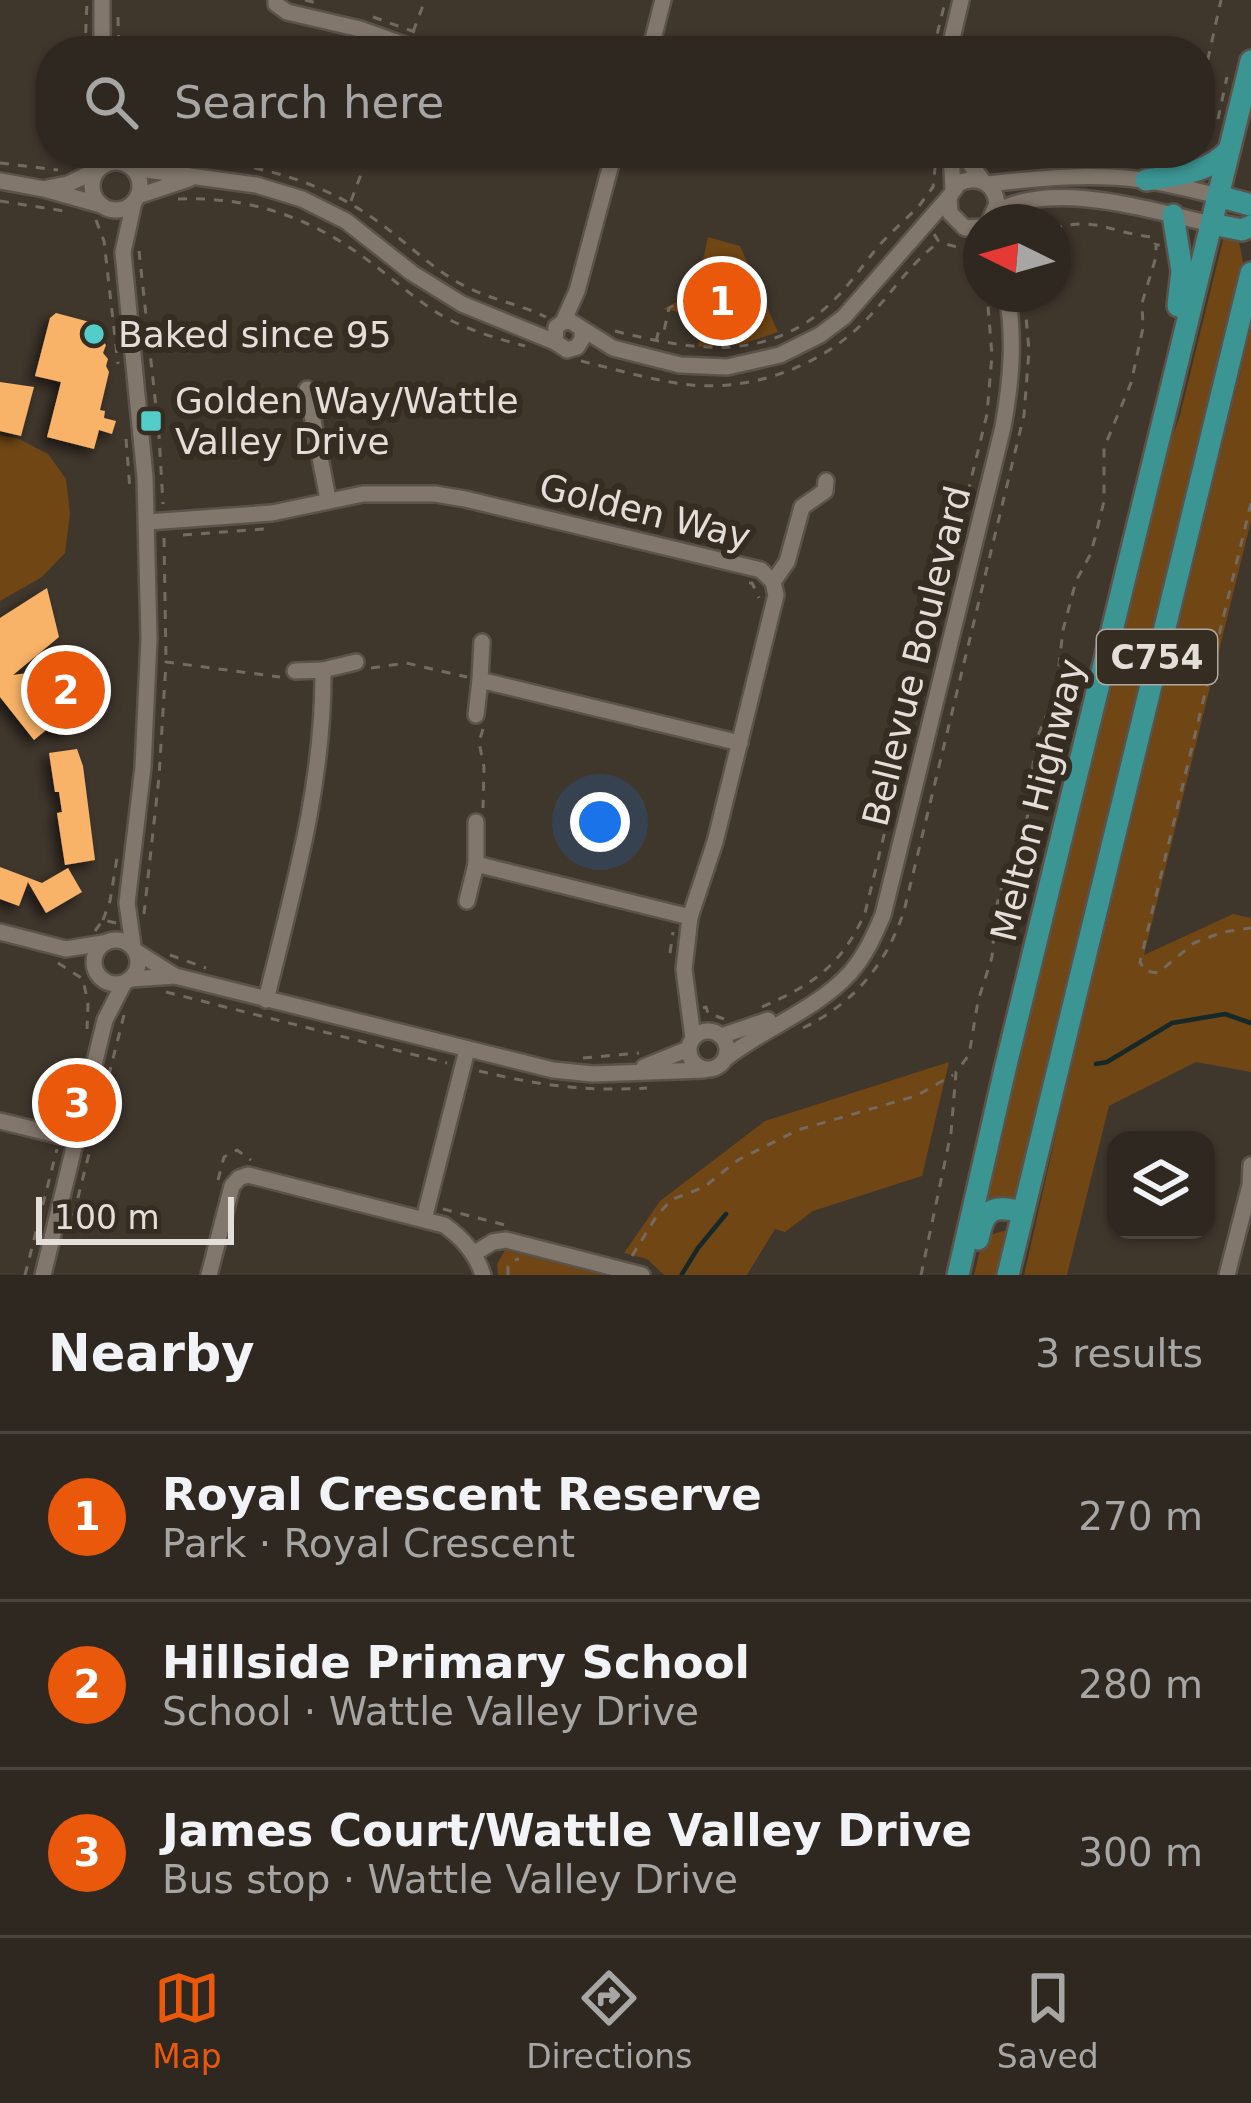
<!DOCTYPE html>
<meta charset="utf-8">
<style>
body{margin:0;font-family:"DejaVu Sans",sans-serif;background:#37302a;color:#f1f3f6}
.controls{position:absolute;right:36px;bottom:36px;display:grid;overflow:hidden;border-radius:24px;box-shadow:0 3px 9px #0004}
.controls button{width:108px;height:108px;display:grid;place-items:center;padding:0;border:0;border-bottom:3px solid #4a443f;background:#2f2821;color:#f1f3f6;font:60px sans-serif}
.compass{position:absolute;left:963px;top:204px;width:108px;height:108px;border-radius:50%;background:#2f2821;box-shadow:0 3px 9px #0004;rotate:275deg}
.scale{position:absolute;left:36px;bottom:30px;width:198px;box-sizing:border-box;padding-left:12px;border:6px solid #e4ded8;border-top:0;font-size:33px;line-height:42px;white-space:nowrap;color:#e4ded8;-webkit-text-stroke:9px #352c22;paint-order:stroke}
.you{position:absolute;left:600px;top:822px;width:42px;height:42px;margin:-30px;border:9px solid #fff;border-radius:50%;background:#1a73e8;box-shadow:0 0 0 18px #1a73e833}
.badge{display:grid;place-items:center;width:78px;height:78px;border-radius:50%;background:#ea580c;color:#fff;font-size:39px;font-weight:700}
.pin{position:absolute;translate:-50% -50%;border:6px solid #fff;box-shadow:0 3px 12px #0006}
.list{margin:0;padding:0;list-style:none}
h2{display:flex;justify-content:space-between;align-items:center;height:156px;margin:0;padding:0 48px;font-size:51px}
h2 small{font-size:39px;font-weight:400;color:#a7a6a5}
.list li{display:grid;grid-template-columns:78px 1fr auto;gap:36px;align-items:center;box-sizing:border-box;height:168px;padding:0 48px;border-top:3px solid #4a443f}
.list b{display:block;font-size:45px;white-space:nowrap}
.list p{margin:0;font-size:39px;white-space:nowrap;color:#a7a6a5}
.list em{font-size:39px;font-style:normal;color:#a7a6a5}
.icon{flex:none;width:66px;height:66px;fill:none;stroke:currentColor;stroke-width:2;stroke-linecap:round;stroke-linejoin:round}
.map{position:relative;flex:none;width:1251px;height:1275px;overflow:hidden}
.search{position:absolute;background:#2f2821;box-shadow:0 3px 9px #0004;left:36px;right:36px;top:36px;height:132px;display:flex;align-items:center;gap:30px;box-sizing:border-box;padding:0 42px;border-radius:48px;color:#a7a6a5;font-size:45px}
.sheet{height:660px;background:#2f2821}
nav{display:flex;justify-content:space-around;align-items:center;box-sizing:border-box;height:168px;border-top:3px solid #4a443f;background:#2f2821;font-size:33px;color:#a7a6a5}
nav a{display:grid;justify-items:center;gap:6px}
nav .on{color:#ea580c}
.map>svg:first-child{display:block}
</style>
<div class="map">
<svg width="1251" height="1275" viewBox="0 0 1251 1275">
<defs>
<filter id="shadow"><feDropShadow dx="-5.5" dy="5.5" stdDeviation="6" flood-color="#0009"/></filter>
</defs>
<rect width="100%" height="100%" fill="#3f362c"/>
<!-- green -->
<g fill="#704614">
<polygon points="1226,235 1238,237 1244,267 1016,1204 984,1208 984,1194 1155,488 1180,415 1223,240"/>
<polygon points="708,237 740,246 778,332 743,344 698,347 703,317 663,309 696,292"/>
<polygon points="1251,328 1251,521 1144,955 1233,914 1251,918 1251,1072 1196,1062 1109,1106 1067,1275 1024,1275 1064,1098"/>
<polygon points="0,435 19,439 48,454 66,479 70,514 65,553 42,577 0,601"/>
<polygon points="949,1062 922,1176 813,1211 785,1232 775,1229 747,1275 664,1275 647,1259 624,1253 660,1201 765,1121"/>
<polygon points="1010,1229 999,1275 974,1275 983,1237"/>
<polygon points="505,1250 607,1275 498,1275 497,1264"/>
</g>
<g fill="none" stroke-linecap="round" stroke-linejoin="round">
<!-- stream -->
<g stroke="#162827" stroke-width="4.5">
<polyline points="1096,1064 1107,1062 1172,1023 1225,1014 1251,1023"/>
<polyline points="682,1274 698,1248 726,1214"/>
</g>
</g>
<!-- building -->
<g fill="#f9b368" filter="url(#shadow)">
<polygon points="56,313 101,325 104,331 101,339 106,345 103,353 108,359 106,366 109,372 100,410 105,411 104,418 116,421 112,434 99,430 94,449 47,437 61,382 35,376 50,318"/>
<polygon points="0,382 34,387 21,436 0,431"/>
<polygon points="47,588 59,637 13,675 51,670 56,673 59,682 66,685 69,690 59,703 75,722 59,735 51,726 34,740 0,697 0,618"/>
<polygon points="77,749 83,766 95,860 65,865 57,813 62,812 59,792 55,792 49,753"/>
<polygon points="0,867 42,883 68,868 82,892 46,913 28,882 19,906 0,899"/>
</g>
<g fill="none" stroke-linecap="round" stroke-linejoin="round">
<defs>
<g id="minor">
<polyline points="102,0 102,51"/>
<polyline points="276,0 276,4 287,12 360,29 421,51"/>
<polyline points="650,51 663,0"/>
<polyline points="949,51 961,0"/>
<polyline points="951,153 953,188"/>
<polyline points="962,153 983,181"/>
<circle cx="116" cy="186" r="24"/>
<polyline points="132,168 256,185 302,199 346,221 412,273 462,304 555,342"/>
<polyline points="0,181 44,189 101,205"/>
<path d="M 988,184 C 1040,178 1090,173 1142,180 C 1168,183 1193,190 1218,196"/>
<polyline points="47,188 68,184 97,170"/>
<polyline points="138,196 189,179"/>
<path d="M 996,212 C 1054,179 1150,211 1212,224"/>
<path d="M 981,227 L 965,228 L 950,213 L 949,197 L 959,183 C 978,175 995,183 997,204 L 989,222"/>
<polyline points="563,322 577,291 614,153"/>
<polyline points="582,329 582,339 577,347 567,350 555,342 556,327 563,322 570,321 613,348 680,365 727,367 780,355 820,335 844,317 949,197"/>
<polyline points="307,389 328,499"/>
<polyline points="148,522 272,513 363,494 435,494 465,499 761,570 773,582 776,595 715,842 690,917 684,969 693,1038"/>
<polyline points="773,582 787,562 802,507 825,491 826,481"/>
<polyline points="323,670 356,662"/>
<polyline points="480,680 482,642"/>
<polyline points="476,715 480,680 740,743"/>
<polyline points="476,864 476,822"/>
<polyline points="467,901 476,864 690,917"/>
<polyline points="0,932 66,949 103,943"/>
<circle cx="116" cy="962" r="22"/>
<polyline points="133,946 127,903 143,767 149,639 145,477 123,252 134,202"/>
<polyline points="137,952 175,976 553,1070 593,1074 704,1070"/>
<polyline points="131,979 175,976"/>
<path d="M 266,1000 C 293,890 324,784 323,670 L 295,671"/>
<circle cx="708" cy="1050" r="19"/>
<polyline points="721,1036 768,1020"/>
<path d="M 725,1059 C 764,1028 816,1010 850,973 C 865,956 874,936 883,915 L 1003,427 C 1011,382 1015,339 1007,294"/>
<polyline points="644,1067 688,1049"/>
<polyline points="0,1121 77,1140"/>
<polyline points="424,1219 467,1050"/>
<polyline points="473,1254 493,1242 506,1240 642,1275"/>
<polyline points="43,1275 105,1020 124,983"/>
<path d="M 209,1275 L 232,1186 L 239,1178 L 248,1175 L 444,1225 C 463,1238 476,1253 483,1275"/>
<polyline points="1227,1275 1250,1185 1251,1165"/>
</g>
<g id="highway">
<path d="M 1146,180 C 1175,175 1208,174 1229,150"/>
<polyline points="1218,196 1251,205"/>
<polyline points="1173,215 1182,271 1178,306"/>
<polyline points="1212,224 1242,230 1251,226"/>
<path d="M 978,1239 C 984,1210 991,1204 1022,1212"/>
<polyline points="958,1275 1006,1065 1251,61"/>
<polyline points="1008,1275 1251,273"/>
</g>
</defs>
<!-- minor casing -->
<use href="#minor" stroke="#5b534b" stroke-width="20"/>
<!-- highway casing -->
<use href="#highway" stroke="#5b534b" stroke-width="26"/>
<!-- path -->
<g stroke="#736b62" stroke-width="3" stroke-dasharray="9 9" stroke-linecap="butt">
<polyline points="305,0 317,3"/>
<polyline points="118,17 119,51"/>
<polyline points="373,17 415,32"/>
<polyline points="413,32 425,0"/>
<polyline points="429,39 454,51"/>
<polyline points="85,51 87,0"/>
<polyline points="933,51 945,2"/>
<polyline points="1200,95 1221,0"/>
<polyline points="1218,119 1227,77"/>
<polyline points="989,153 1016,164 1030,153"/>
<polyline points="1108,153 1181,154"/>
<path d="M 183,159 C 254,163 319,179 377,221 C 405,241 429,266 459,283 C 487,299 520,304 546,317"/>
<polyline points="0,163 58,170"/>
<path d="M 178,199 C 250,196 313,218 370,262 C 396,281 418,302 446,318 C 472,331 498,339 525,346"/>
<polyline points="0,201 64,211"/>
<polyline points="351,201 369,153"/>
<polyline points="919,206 933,187 936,160"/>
<polyline points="96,220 104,241 118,364"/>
<polyline points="1021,222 1024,222"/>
<path d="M 1053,229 C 1094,215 1114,234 1153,237 L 1155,244"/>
<polyline points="934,234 939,242 978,253 981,251"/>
<polyline points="139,251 159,435 163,504"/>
<polyline points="978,255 981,267"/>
<path d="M 615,331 C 695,351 770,364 835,299 C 851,283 863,265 877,248 C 889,234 904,221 917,208"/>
<polyline points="656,341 659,330 664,331 669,308 712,286 715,286 735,319 743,344"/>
<path d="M 581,361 C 614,369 648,379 682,384 C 746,393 816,369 862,324 C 889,298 908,265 939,242"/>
<polyline points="126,439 130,490"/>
<polyline points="1251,503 1140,962 1145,971 1158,973 1194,943 1223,932 1251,928"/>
<polyline points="183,535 264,529"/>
<polyline points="164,538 166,660"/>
<polyline points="749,583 752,583 759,598"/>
<polyline points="371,668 406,663 467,677"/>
<polyline points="483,729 479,742 484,767 483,808"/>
<polyline points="144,914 159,777 166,662 280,677"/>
<polyline points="103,920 110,901 117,858"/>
<polyline points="95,931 103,920 116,923"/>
<polyline points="670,953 673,932"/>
<polyline points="170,955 206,968"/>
<polyline points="58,963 83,979 88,1004 87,1029"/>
<polyline points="166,992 447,1063"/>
<path d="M 762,1007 C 814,984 841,966 865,913 L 987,414 L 992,355 L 987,294"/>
<polyline points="703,1008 706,1007 708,1013 724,1019"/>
<path d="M 803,1028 C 854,1003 886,965 904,911 L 1024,415 L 1029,351 L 1024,294"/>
<polyline points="583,1058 639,1053"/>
<path d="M 479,1071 C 538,1085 586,1092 647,1088"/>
<polyline points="64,1122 69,1102"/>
<polyline points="218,1180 224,1157 237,1150 251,1160"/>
<polyline points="443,1209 509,1226"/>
<polyline points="69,1233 124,1015"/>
<polyline points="632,1256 656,1217 671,1200 704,1187 738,1160 798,1130 916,1096 953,1075"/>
<polyline points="25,1275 57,1149"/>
<polyline points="508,1275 508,1267 514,1260 519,1259"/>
<polyline points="921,1275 951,1133 956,1072 969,1055 978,1001 992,957 996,908 1002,886 1018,853 1029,810 1035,743 1056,692 1063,630 1076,581 1090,555 1095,538 1104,501 1104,448 1131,383 1143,328 1142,303 1156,257 1156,245 1160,245"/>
</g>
<!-- minor -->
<use href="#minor" stroke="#82776c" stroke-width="15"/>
<!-- highway -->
<use href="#highway" stroke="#3b9593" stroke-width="21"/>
</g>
<!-- markers -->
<g fill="#53cdc9" stroke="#352c22" stroke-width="4.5">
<circle cx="94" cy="334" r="12"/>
<rect x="139" y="409" width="24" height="24" rx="6"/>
</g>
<g text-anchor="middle" stroke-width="12" stroke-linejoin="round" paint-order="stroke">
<!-- shield labels -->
<rect fill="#352c22" stroke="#b0a9a1" stroke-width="3" x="1097" y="630" width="120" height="54" rx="9"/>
<g font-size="33" font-weight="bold" fill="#e4ded8">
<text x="1157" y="669">C754</text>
</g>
<!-- poi labels -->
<g font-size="36" fill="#e4ded8" stroke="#352c22" text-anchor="start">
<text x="118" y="347">Baked since 95</text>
<text x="175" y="413">Golden Way/Wattle<tspan x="175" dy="41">Valley Drive</tspan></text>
</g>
<!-- street labels -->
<g font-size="36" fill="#e4ded8" stroke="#352c22">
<text transform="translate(645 511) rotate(14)" y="13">Golden Way</text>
<text transform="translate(916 656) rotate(-76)" y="13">Bellevue Boulevard</text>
<text transform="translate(1037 800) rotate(-76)" y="13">Melton Highway</text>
</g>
</g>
</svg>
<div class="controls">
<button><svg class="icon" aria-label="layers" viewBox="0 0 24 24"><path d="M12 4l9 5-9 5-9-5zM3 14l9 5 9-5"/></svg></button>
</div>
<svg class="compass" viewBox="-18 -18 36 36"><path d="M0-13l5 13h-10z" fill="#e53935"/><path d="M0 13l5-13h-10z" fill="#a7a6a5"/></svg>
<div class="scale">100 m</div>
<div class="you"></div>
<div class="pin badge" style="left:722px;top:301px">1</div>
<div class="pin badge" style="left:66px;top:690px">2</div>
<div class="pin badge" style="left:77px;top:1103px">3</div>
<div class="search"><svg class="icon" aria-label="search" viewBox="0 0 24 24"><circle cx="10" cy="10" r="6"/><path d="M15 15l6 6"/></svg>Search here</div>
</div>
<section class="sheet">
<h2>Nearby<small>3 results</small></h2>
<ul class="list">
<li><span class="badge">1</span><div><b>Royal Crescent Reserve</b><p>Park · Royal Crescent</p></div><em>270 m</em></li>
<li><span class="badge">2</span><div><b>Hillside Primary School</b><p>School · Wattle Valley Drive</p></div><em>280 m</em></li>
<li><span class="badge">3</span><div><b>James Court/Wattle Valley Drive</b><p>Bus stop · Wattle Valley Drive</p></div><em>300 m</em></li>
</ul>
</section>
<nav>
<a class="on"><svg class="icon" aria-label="map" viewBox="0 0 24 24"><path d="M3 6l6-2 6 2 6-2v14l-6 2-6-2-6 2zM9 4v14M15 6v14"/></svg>Map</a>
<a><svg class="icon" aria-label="directions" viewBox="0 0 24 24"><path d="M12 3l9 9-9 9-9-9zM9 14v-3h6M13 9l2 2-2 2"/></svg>Directions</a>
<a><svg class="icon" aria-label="saved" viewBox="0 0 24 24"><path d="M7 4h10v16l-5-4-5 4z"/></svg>Saved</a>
</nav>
